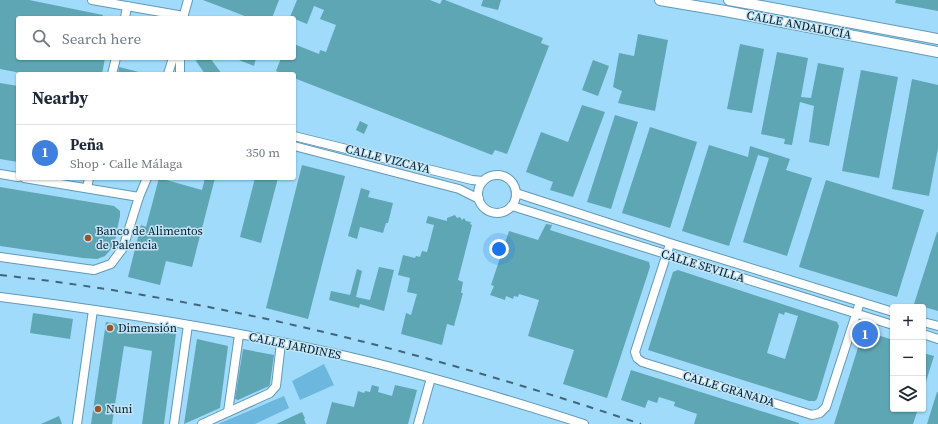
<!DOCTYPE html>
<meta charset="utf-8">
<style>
body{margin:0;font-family:"Source Serif 4",serif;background:#f2f2f3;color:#1f2937}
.controls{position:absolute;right:12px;bottom:12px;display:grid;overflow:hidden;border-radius:4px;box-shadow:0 1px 3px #0004}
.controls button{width:36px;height:36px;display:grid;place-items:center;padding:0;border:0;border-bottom:1px solid #e0e1e3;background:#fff;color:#1f2937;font:20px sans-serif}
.you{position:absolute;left:499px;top:249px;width:14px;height:14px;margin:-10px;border:3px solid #fff;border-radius:50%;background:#1a73e8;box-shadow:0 0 0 6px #1a73e833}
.badge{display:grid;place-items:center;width:26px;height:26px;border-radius:50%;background:#1a73e8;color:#fff;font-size:13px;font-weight:700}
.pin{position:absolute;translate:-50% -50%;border:2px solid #fff;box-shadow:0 1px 4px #0006}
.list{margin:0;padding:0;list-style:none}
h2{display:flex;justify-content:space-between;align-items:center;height:52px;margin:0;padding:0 16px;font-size:17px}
h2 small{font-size:13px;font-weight:400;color:#747a83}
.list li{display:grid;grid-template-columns:26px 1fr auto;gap:12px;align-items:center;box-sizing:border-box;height:56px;padding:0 16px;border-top:1px solid #e0e1e3}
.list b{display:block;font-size:15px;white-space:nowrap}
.list p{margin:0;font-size:13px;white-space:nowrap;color:#747a83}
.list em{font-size:13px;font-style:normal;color:#747a83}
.icon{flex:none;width:22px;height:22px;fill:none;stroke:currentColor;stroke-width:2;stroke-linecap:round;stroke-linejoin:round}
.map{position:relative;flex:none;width:938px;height:424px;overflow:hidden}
.search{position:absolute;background:#fff;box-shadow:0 1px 3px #0004;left:16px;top:16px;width:280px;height:44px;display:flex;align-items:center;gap:10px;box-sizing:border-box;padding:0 14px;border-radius:4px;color:#747a83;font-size:15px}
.panel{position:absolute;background:#fff;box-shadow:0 1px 3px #0004;left:16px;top:72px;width:280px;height:108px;border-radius:4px}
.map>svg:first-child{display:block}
</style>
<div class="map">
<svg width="938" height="424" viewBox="0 0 938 424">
<rect width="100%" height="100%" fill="#a1dbfb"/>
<!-- green -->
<g fill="#6bb7de">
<polygon points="324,364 334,385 300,400 292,381"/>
<polygon points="284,396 289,408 255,424 218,424"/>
</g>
<!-- building -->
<g fill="#5fa6b5" fill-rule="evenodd">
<polygon points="0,0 29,0 103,15 102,18 18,18 18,58 105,58 102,74 26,74 0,69"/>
<polygon points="203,0 279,0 272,18 250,18"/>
<polygon points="297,0 430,0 440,4 442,0 445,0 543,38 541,43 549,46 507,154 495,150 492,155 294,78 294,74 283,74 276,71 281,58 294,58 294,44 319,54 320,50 326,52 336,25 320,19 324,10 314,6 307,24 290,17"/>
<polygon points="483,0 501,0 498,10 481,6"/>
<polygon points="896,0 938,0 938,11 895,3"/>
<polygon points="638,34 668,40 655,111 618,103 622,91 613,87 619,53 634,56"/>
<polygon points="740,44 764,49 752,113 727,109"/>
<polygon points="777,52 808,58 801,97 811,98 818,63 844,68 829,146 809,142 814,106 800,102 792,145 784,144 785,139 761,134"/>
<polygon points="201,58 210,58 222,74 205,74 196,61"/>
<polygon points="234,58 256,58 254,66"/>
<polygon points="593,60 609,66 598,96 582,90"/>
<polygon points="119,67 139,72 138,74 118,74"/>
<polygon points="861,70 898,77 879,178 842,171"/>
<polygon points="912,79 938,85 938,148 929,196 892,189"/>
<polygon points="0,83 18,86 18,162 0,159"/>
<polygon points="582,105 605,112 573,197 550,190 553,182 526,172 541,132 568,142"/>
<polygon points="615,115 638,122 611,209 587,202"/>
<polygon points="360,121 368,125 364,134 356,130"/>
<polygon points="650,127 697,142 670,228 622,213"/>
<polygon points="709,145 748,157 750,146 790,159 786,170 812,178 787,256 743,242 769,158 758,155 729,246 682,231"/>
<polygon points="302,165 345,176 308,319 266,308"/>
<polygon points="159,178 202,190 205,178 215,178 192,267 166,261 160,285 128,277 141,225 146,227"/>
<polygon points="255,178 278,178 261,243 240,237"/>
<polygon points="826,180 924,210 897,297 799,267"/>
<polygon points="0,187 114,206 120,211 120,216 116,234 117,234 112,248 105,256 97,259 83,258 0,246"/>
<polygon points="361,188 370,191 368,197 393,203 388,223 386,223 383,233 360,227 357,239 348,236"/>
<polygon points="455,215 457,218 460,217 462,220 464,218 466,221 471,222 470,224 472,225 458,280 463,282 461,293 463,293 454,326 447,324 442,345 401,334 406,313 411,315 417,294 407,292 410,278 398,275 403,255 415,258 416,256 420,257 422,251 427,252 434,225 426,223 428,216 447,221 447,218"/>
<polygon points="546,224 552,225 550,230 649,262 650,267 607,398 563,384 574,350 528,336 539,300 519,294 518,297 514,296 513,299 506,296 505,300 490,295 494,286 491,285 509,231 538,240"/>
<polygon points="937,232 938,232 938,311 914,304"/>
<polygon points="379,267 394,270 384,311 360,304 359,308 329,300 331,291 350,295 357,269 362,271 356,297 370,300"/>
<path d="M 678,270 L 837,322 L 839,326 L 817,399 L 815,401 L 809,401 L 648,350 L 673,272 ZM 785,312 L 798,316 L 785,359 L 767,353 L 779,313 L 784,315 Z"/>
<polygon points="33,313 73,319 70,339 30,333"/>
<polygon points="106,322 176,334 164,424 142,424 152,351 124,346 112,424 91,424"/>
<polygon points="868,332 893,340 893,409 918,409 913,424 834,424 862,335"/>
<polygon points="197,339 228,346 220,408 184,424"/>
<polygon points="243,349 274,355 270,384 269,386 238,400 235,399"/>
<polygon points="923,353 934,356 924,388 923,388"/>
<polygon points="631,370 799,423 799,424 694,424 697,414 674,406 675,402 659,397 657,403 648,400 645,408 621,400"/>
<polygon points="372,385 379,387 378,392 392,396 395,385 417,390 408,424 326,424 332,402 354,407 358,391 364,393 365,391 370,392"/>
<polygon points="937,392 938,392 938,424 927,424"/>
<polygon points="302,412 305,418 304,419 306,424 276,424"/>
<polygon points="59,416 62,424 41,424"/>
</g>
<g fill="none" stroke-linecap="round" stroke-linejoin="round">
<defs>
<g id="minor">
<polyline points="92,0 184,16"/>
<polyline points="125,18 127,6"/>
<polyline points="183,18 188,0"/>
<polyline points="112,74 116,58"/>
<polyline points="168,74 173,58"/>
<polyline points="180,74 180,58"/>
<polyline points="294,136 472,180 483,181"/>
<polyline points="294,146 459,189 479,199"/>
<polyline points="0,174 18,177"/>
<circle cx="497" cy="194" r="19"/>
<polyline points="24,178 139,197"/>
<polyline points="87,188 89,178"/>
<polyline points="516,193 673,244 893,312"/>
<polyline points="512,206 893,325"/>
<polyline points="670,244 635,352 637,358 642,362 812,415 820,413 826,407 860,302"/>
<polyline points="0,257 94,270 111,264 123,248 139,197 147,178"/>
<path d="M 0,297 C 110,311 220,328 328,352 C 415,371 500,397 584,424"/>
<polyline points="923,322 938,326"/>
<polyline points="923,334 938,339"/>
<polyline points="228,412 239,335"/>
<polyline points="77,424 93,310"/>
<polyline points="174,424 188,325"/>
<polyline points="202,424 270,393 276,386 281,343"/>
<polyline points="418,424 431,378"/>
</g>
<g id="major">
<polyline points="660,0 725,11 938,52"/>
<polyline points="729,0 938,39"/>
</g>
</defs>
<!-- minor casing -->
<use href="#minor" stroke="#6199b7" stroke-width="10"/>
<!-- major casing -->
<use href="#major" stroke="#6199b7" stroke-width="12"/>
<!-- minor -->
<use href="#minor" stroke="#fff" stroke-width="8"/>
<!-- major -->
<use href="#major" stroke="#fff" stroke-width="10"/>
<!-- rail -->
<path stroke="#41667a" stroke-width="2" stroke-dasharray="7 7" stroke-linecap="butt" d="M 0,275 C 219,299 433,354 641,424"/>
</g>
<!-- markers -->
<g fill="#985525" stroke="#c3e5f8" stroke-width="1.5">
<circle cx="88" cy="238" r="4"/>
<circle cx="110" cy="328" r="4"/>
<circle cx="98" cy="409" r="4"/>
</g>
<g text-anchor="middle" stroke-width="3" stroke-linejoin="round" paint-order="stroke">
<!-- street labels -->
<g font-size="12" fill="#051c28" stroke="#c3e5f8">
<text transform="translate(799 25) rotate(11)" y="4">CALLE ANDALUCÍA</text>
<text transform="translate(388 159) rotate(14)" y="4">CALLE VIZCAYA</text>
<text transform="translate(703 266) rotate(17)" y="4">CALLE SEVILLA</text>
<text transform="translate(295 346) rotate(12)" y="4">CALLE JARDINES</text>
<text transform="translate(729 389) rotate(17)" y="4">CALLE GRANADA</text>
</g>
<!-- poi labels -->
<g font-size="12" fill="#051c28" stroke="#c3e5f8" text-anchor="start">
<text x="96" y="235">Banco de Alimentos<tspan x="96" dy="14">de Palencia</tspan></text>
<text x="118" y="332">Dimensión</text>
<text x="106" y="413">Nuni</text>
</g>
</g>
</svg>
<div class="controls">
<button>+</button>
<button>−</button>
<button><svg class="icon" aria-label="layers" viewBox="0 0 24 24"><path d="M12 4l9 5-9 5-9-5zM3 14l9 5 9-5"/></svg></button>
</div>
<div class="you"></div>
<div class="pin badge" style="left:865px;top:334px;background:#3f7fe0">1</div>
<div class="search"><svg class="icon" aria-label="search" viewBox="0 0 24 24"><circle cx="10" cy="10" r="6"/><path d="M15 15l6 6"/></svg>Search here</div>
<section class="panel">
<h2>Nearby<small></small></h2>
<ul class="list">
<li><span class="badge" style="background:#3f7fe0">1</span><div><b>Peña</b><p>Shop · Calle Málaga</p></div><em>350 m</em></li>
</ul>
</section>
</div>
